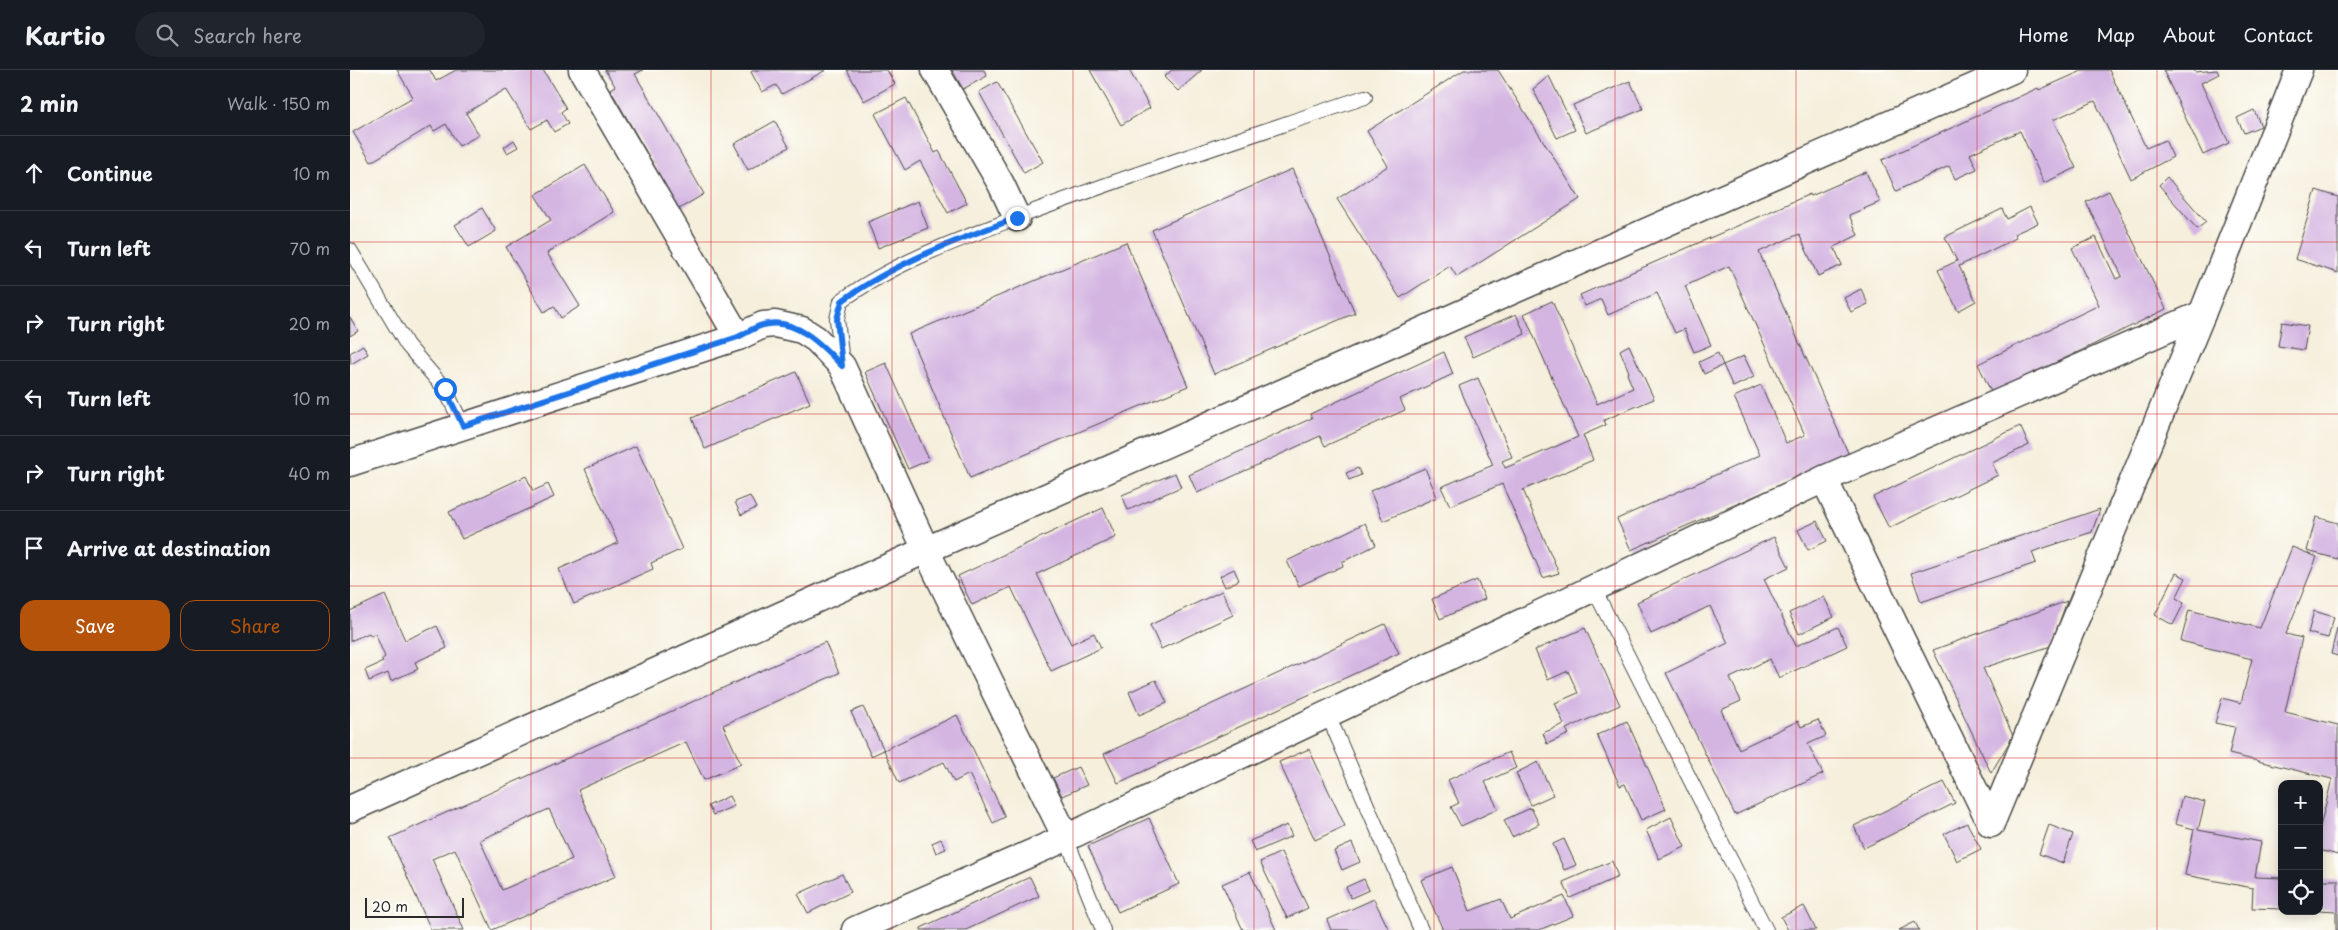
<!DOCTYPE html>
<meta charset="utf-8">
<style>
body{margin:0;font-family:"Playpen Sans",sans-serif;background:#20242c;color:#f1f3f6}
.controls{position:absolute;right:15px;bottom:15px;display:grid;overflow:hidden;border-radius:10px;box-shadow:0 2px 12px #0003}
.controls button{width:45px;height:45px;display:grid;place-items:center;padding:0;border:0;border-bottom:1px solid #363941;background:#171b24;color:#f1f3f6;font:25px sans-serif}
.scale{position:absolute;left:15px;bottom:12px;width:99px;box-sizing:border-box;padding-left:5px;border:2px solid #2b2b2b;border-top:0;font-size:14px;line-height:18px;white-space:nowrap;color:#2b2b2b;-webkit-text-stroke:4px #fdfcf7;paint-order:stroke}
.stop{position:absolute;width:15px;height:15px;margin:-11px;border:4px solid #1a73e8;border-radius:50%;background:#fff}
.stop.end{background:#1a73e8;border-color:#fff;box-shadow:0 1px 5px #0008}
.list{margin:0;padding:0;list-style:none}
h2{display:flex;justify-content:space-between;align-items:center;height:65px;margin:0;padding:0 20px;font-size:21px}
h2 small{font-size:16px;font-weight:400;color:#9ea1a6}
.list li{display:grid;grid-template-columns:32px 1fr auto;gap:15px;align-items:center;box-sizing:border-box;height:75px;padding:0 20px;border-top:1px solid #363941}
.list b{display:block;font-size:19px;white-space:nowrap}
.list em{font-size:16px;font-style:normal;color:#9ea1a6}
.actions{display:flex;gap:10px;padding:15px 20px}
.actions a{flex:1;padding:11px 0;border:1px solid #b45309;border-radius:15px;text-align:center;font-size:18px;color:#b45309}
.actions .main{background:#b45309;color:#fff}
.icon{flex:none;width:28px;height:28px;fill:none;stroke:currentColor;stroke-width:2;stroke-linecap:round;stroke-linejoin:round}
.map{position:relative;flex:none;width:1988px;height:860px;overflow:hidden}
header{display:flex;align-items:center;gap:30px;box-sizing:border-box;height:70px;padding:0 25px;background:#171b24;border-bottom:1px solid #363941}
header strong{font-size:24px}
nav{display:flex;gap:28px;margin-inline-start:auto;font-size:18px}
.search{width:350px;height:45px;background:#20242c;display:flex;align-items:center;gap:12px;box-sizing:border-box;padding:0 18px;border-radius:28px;color:#9ea1a6;font-size:19px}
main{display:flex}
aside{flex:1;background:#171b24}
.map>svg:first-child{display:block}
</style>
<header>
<strong>Kartio</strong>
<div class="search"><svg class="icon" aria-label="search" viewBox="0 0 24 24"><circle cx="10" cy="10" r="6"/><path d="M15 15l6 6"/></svg>Search here</div>
<nav><a>Home</a><a>Map</a><a>About</a><a>Contact</a></nav>
</header>
<main>
<aside>
<h2>2 min<small>Walk · 150 m</small></h2>
<ul class="list">
<li><svg class="icon" aria-label="ahead" viewBox="0 0 24 24"><path d="M12 20V5M6 11l6-6 6 6"/></svg><div><b>Continue</b></div><em>10 m</em></li>
<li><svg class="icon" aria-label="left" viewBox="0 0 24 24"><path d="M17 20v-9H6M10 6l-5 5 5 5"/></svg><div><b>Turn left</b></div><em>70 m</em></li>
<li><svg class="icon" aria-label="right" viewBox="0 0 24 24"><path d="M7 20v-9h11M14 6l5 5-5 5"/></svg><div><b>Turn right</b></div><em>20 m</em></li>
<li><svg class="icon" aria-label="left" viewBox="0 0 24 24"><path d="M17 20v-9H6M10 6l-5 5 5 5"/></svg><div><b>Turn left</b></div><em>10 m</em></li>
<li><svg class="icon" aria-label="right" viewBox="0 0 24 24"><path d="M7 20v-9h11M14 6l5 5-5 5"/></svg><div><b>Turn right</b></div><em>40 m</em></li>
<li><svg class="icon" aria-label="arrive" viewBox="0 0 24 24"><path d="M6 21V4h12l-3 4 3 4H6"/></svg><div><b>Arrive at destination</b></div></li>
</ul>
<div class="actions"><a class="main">Save</a><a>Share</a></div>
</aside>
<div class="map">
<svg width="1988" height="860" viewBox="0 0 1988 860">
<rect width="100%" height="100%" fill="#fdfcf7"/>
<filter id="ink" filterUnits="userSpaceOnUse"><feTurbulence type="fractalNoise" baseFrequency=".02" numOctaves="2"/><feDisplacementMap in="SourceGraphic" scale="10" xChannelSelector="R" yChannelSelector="G"/><feConvolveMatrix kernelMatrix="1 2 1 2 8 2 1 2 1" color-interpolation-filters="sRGB"/></filter>
<filter id="wash" filterUnits="userSpaceOnUse"><feTurbulence type="fractalNoise" baseFrequency=".0096" numOctaves="4" result="noise"/><feDisplacementMap in="SourceGraphic" scale="20" xChannelSelector="R" yChannelSelector="G"/><feGaussianBlur stdDeviation="1.12" result="paint"/><feColorMatrix in="noise" values="0 0 0 0 0 0 0 0 0 0 0 0 0 0 0 0 0 1.4 0 .05"/><feComposite in="paint" operator="in"/></filter>
<g filter="url(#wash)">
<rect width="100%" height="100%" fill="#f5efdc"/>
<g id="blocks">
<!-- building -->
<g fill="#d4b5e2" fill-rule="evenodd">
<polygon points="47,0 80,0 86,11 106,0 193,0 216,38 211,42 218,54 204,62 197,50 181,59 156,19 116,43 129,65 109,76 96,54 84,61 81,56 21,92 3,62 63,27"/>
<polygon points="255,0 293,0 285,4 354,124 329,139 260,19 265,16"/>
<polygon points="404,0 476,0 432,24 426,15 412,22 401,2"/>
<polygon points="497,0 537,0 545,14 514,31"/>
<polygon points="602,0 634,0 637,6 613,19"/>
<polygon points="740,0 779,0 800,38 771,55"/>
<polygon points="822,0 852,0 828,21 814,7"/>
<polygon points="1114,0 1148,0 1230,129 1107,207 1100,196 1050,228 987,129 1038,96 1017,61"/>
<polygon points="1734,0 1759,0 1796,78 1815,70 1823,87 1781,109 1745,31 1703,50 1726,98 1694,113 1670,61 1620,84 1627,99 1605,109 1599,96 1546,121 1532,90 1688,18 1689,20"/>
<polygon points="1813,0 1844,0 1845,2 1867,0 1869,4 1851,13 1879,73 1853,85"/>
<polygon points="1199,6 1225,60 1207,68 1183,19"/>
<polygon points="1280,11 1293,39 1236,63 1223,35"/>
<polygon points="647,12 693,92 674,103 629,22"/>
<polygon points="556,28 585,83 589,81 617,133 598,143 570,91 555,100 525,44"/>
<polygon points="1904,40 1911,56 1894,63 1887,48"/>
<polygon points="425,51 439,77 398,100 384,74"/>
<polygon points="164,70 168,77 157,83 154,77"/>
<polygon points="235,95 264,142 197,183 230,236 211,248 204,236 194,242 156,177 201,150 185,125"/>
<polygon points="942,99 1005,243 864,304 802,160"/>
<polygon points="1516,102 1530,132 1499,145 1508,165 1484,177 1492,195 1468,206 1449,164 1409,182 1499,385 1281,480 1267,449 1410,385 1384,327 1411,315 1436,373 1455,365 1379,196 1335,216 1361,275 1344,282 1334,259 1325,263 1307,223 1258,245 1251,229 1235,236 1230,225 1460,124 1461,126"/>
<polygon points="1817,107 1856,152 1847,159 1809,115"/>
<polygon points="1966,120 1988,127 1988,203 1945,189"/>
<polygon points="1759,121 1816,239 1642,324 1628,294 1749,235 1722,178 1746,167 1766,209 1772,206 1736,132"/>
<polygon points="568,131 578,158 528,178 518,152"/>
<polygon points="1680,137 1688,153 1664,164 1666,168 1609,196 1626,231 1608,241 1588,200 1607,191 1595,167 1652,139 1657,149"/>
<polygon points="132,138 146,161 119,177 105,155"/>
<polygon points="776,172 838,316 620,408 559,264"/>
<polygon points="1511,219 1518,234 1501,242 1494,228"/>
<polygon points="1202,231 1247,334 1283,318 1277,304 1279,302 1270,280 1279,275 1304,329 1254,350 1256,355 1233,365 1243,390 1173,420 1209,503 1193,508 1152,414 1100,436 1091,417 1143,395 1109,316 1128,308 1162,387 1152,391 1155,398 1228,367 1174,244"/>
<polygon points="1166,244 1175,264 1123,287 1114,267"/>
<polygon points="0,247 8,261 0,266"/>
<polygon points="1932,252 1958,256 1954,280 1928,276"/>
<polygon points="13,275 18,284 1,294 0,283"/>
<polygon points="1094,282 1103,304 1050,329 1055,340 975,376 970,366 847,423 839,405 962,348 960,344"/>
<polygon points="1368,283 1373,295 1354,304 1349,292"/>
<polygon points="1394,286 1404,307 1383,317 1373,295"/>
<polygon points="536,293 579,390 558,399 515,302"/>
<polygon points="446,302 460,333 355,379 342,348"/>
<polygon points="1670,356 1679,375 1642,393 1648,405 1539,458 1523,427"/>
<polygon points="286,376 332,479 301,493 303,499 224,534 209,499 268,473 235,399"/>
<polygon points="1008,398 1011,405 999,410 996,403"/>
<polygon points="1075,398 1087,427 1033,451 1020,421"/>
<polygon points="825,403 831,417 778,440 772,425"/>
<polygon points="176,406 183,421 198,414 204,427 112,469 99,442"/>
<polygon points="400,426 406,438 391,445 385,432"/>
<polygon points="753,438 766,467 687,504 721,574 744,563 751,578 701,601 661,517 622,535 608,506"/>
<polygon points="1750,439 1742,462 1682,482 1686,493 1571,532 1561,503"/>
<polygon points="1966,447 1988,453 1988,489 1957,481"/>
<polygon points="1467,451 1477,471 1458,480 1448,460"/>
<polygon points="1015,453 1026,475 992,492 993,496 949,516 937,491"/>
<polygon points="1424,467 1439,497 1414,509 1446,576 1488,557 1497,576 1429,608 1420,589 1380,608 1391,631 1371,640 1389,679 1448,651 1451,657 1468,650 1476,666 1458,674 1473,704 1385,745 1316,603 1378,573 1360,536 1301,564 1287,532"/>
<polygon points="1942,477 1967,487 1936,564 1952,568 1935,642 1988,655 1988,785 1969,780 1969,761 1982,709 1879,684 1885,657 1865,653 1872,628 1891,633 1902,589 1831,571 1839,540 1910,558"/>
<polygon points="884,499 889,510 875,517 870,506"/>
<polygon points="1826,503 1836,508 1826,528 1834,533 1823,555 1805,545"/>
<polygon points="1127,510 1135,529 1090,549 1082,529"/>
<polygon points="872,521 883,545 811,579 800,555"/>
<polygon points="35,525 55,570 87,556 97,578 65,592 68,599 41,611 38,603 19,611 15,600 33,592 31,590 35,587 25,563 21,566 19,563 0,571 0,541"/>
<polygon points="1474,527 1484,547 1449,564 1439,543"/>
<polygon points="1717,531 1701,576 1633,598 1663,666 1641,703 1583,580"/>
<polygon points="1964,541 1984,547 1978,568 1958,563"/>
<polygon points="1035,554 1049,583 768,713 754,684"/>
<polygon points="1235,558 1270,635 1216,659 1219,664 1197,674 1193,663 1214,654 1205,633 1228,623 1218,601 1198,610 1185,580"/>
<polygon points="1987,558 1988,558 1988,586 1981,584"/>
<path d="M 475,572 L 489,603 L 373,655 L 391,694 L 354,710 L 336,672 L 228,720 L 266,806 L 142,860 L 105,779 L 82,789 L 114,860 L 81,860 L 40,768 ZM 199,739 L 222,789 L 152,820 L 130,770 Z"/>
<polygon points="806,610 817,633 789,645 779,622"/>
<polygon points="513,637 534,680 521,686 501,642"/>
<polygon points="607,645 655,747 643,753 619,704 604,712 594,692 549,713 534,680"/>
<polygon points="1277,651 1316,739 1291,750 1275,714 1270,716 1247,665"/>
<polygon points="959,679 995,756 965,770 929,692"/>
<polygon points="1159,682 1166,698 1135,712 1148,739 1111,756 1101,737 1109,733 1098,710"/>
<polygon points="1188,692 1203,725 1181,735 1166,703"/>
<polygon points="728,697 737,715 712,726 703,708"/>
<polygon points="1594,712 1605,733 1514,778 1504,756"/>
<polygon points="379,726 384,736 363,745 358,736"/>
<polygon points="1832,726 1855,732 1848,760 1911,772 1905,807 1932,808 1932,839 1902,838 1903,818 1835,805 1844,759 1825,754"/>
<polygon points="1181,738 1189,754 1162,767 1154,750"/>
<polygon points="1321,747 1335,777 1309,789 1296,760"/>
<polygon points="799,748 829,814 768,842 738,776"/>
<polygon points="1617,753 1631,779 1607,791 1594,764"/>
<polygon points="937,755 942,766 905,782 900,771"/>
<polygon points="1699,755 1723,764 1713,793 1689,784"/>
<polygon points="591,769 596,779 586,783 582,773"/>
<polygon points="1214,769 1226,795 1214,800 1203,774"/>
<polygon points="1002,773 1010,792 992,800 984,781"/>
<polygon points="931,782 958,838 937,848 910,792"/>
<polygon points="1262,791 1268,807 1220,828 1213,812"/>
<polygon points="1102,797 1120,841 1151,829 1160,849 1214,826 1223,846 1189,860 1093,860 1071,810"/>
<polygon points="900,802 926,860 893,860 872,814"/>
<polygon points="492,804 501,822 458,843 448,824"/>
<polygon points="680,807 689,826 616,860 571,860 571,858"/>
<polygon points="1014,809 1019,820 1001,828 996,817"/>
<polygon points="1969,810 1988,810 1988,860 1986,860 1986,841 1969,840"/>
<polygon points="1024,829 1039,860 981,860 977,850"/>
<polygon points="1454,836 1466,860 1438,860 1431,847"/>
<polygon points="1565,852 1569,860 1549,860"/>
</g>
</g>
</g>
<g filter="url(#ink)">
<use href="#blocks" fill-opacity="0" stroke="#494846" stroke-width="1"/>
<g fill="none" stroke-linecap="round" stroke-linejoin="round">
<defs>
<g id="lane">
<polyline points="0,180 57,275 95,319 113,356"/>
<path d="M 492,293 L 487,249 L 491,231 C 546,191 616,167 679,143 C 790,101 903,65 1015,27"/>
<polyline points="1244,519 1416,860"/>
<polyline points="978,645 1071,860"/>
<polyline points="716,768 753,860"/>
</g>
<g id="street">
<polyline points="232,0 388,267 413,255 425,254 452,260 466,269 492,296 576,480 716,768 1474,409 1852,244"/>
<polyline points="585,0 651,114 667,148"/>
<polyline points="0,393 388,267"/>
<polyline points="1474,409 1641,754 1852,244 1949,0"/>
<polyline points="0,739 576,480 1662,0"/>
<polyline points="505,860 716,768"/>
</g>
</defs>
<!-- lane casing -->
<use href="#lane" stroke="#494846" stroke-width="16"/>
<!-- street casing -->
<use href="#street" stroke="#494846" stroke-width="29"/>
<!-- lane -->
<use href="#lane" stroke="#fff" stroke-width="14"/>
<!-- street -->
<use href="#street" stroke="#fff" stroke-width="26"/>
</g>
</g>
<g fill="none" stroke-linecap="round" stroke-linejoin="round" filter="url(#ink)">
<!-- route -->
<path stroke="#1a73e8" stroke-width="6" d="M 95,319 L 113,356 L 388,267 C 396,263 405,257 413,255 C 445,246 473,276 492,296 L 487,249 L 492,231 C 543,194 608,169 667,148"/>
</g>
<!-- grid -->
<path fill="none" stroke="#d62828" stroke-width="1" stroke-opacity="0.55" d="M 181,0 L 181,860M 361,0 L 361,860M 542,0 L 542,860M 723,0 L 723,860M 904,0 L 904,860M 1084,0 L 1084,860M 1265,0 L 1265,860M 1446,0 L 1446,860M 1627,0 L 1627,860M 1807,0 L 1807,860M 0,172 L 1988,172M 0,344 L 1988,344M 0,516 L 1988,516M 0,688 L 1988,688"/>
</svg>
<div class="controls">
<button>+</button>
<button>−</button>
<button><svg class="icon" aria-label="locate" viewBox="0 0 24 24"><circle cx="12" cy="12" r="6"/><path d="M12 2v4M12 18v4M2 12h4M18 12h4"/></svg></button>
</div>
<div class="scale">20 m</div>
<div class="stop" style="left:95px;top:319px"></div>
<div class="stop end" style="left:667px;top:148px"></div>
</div>
</main>
